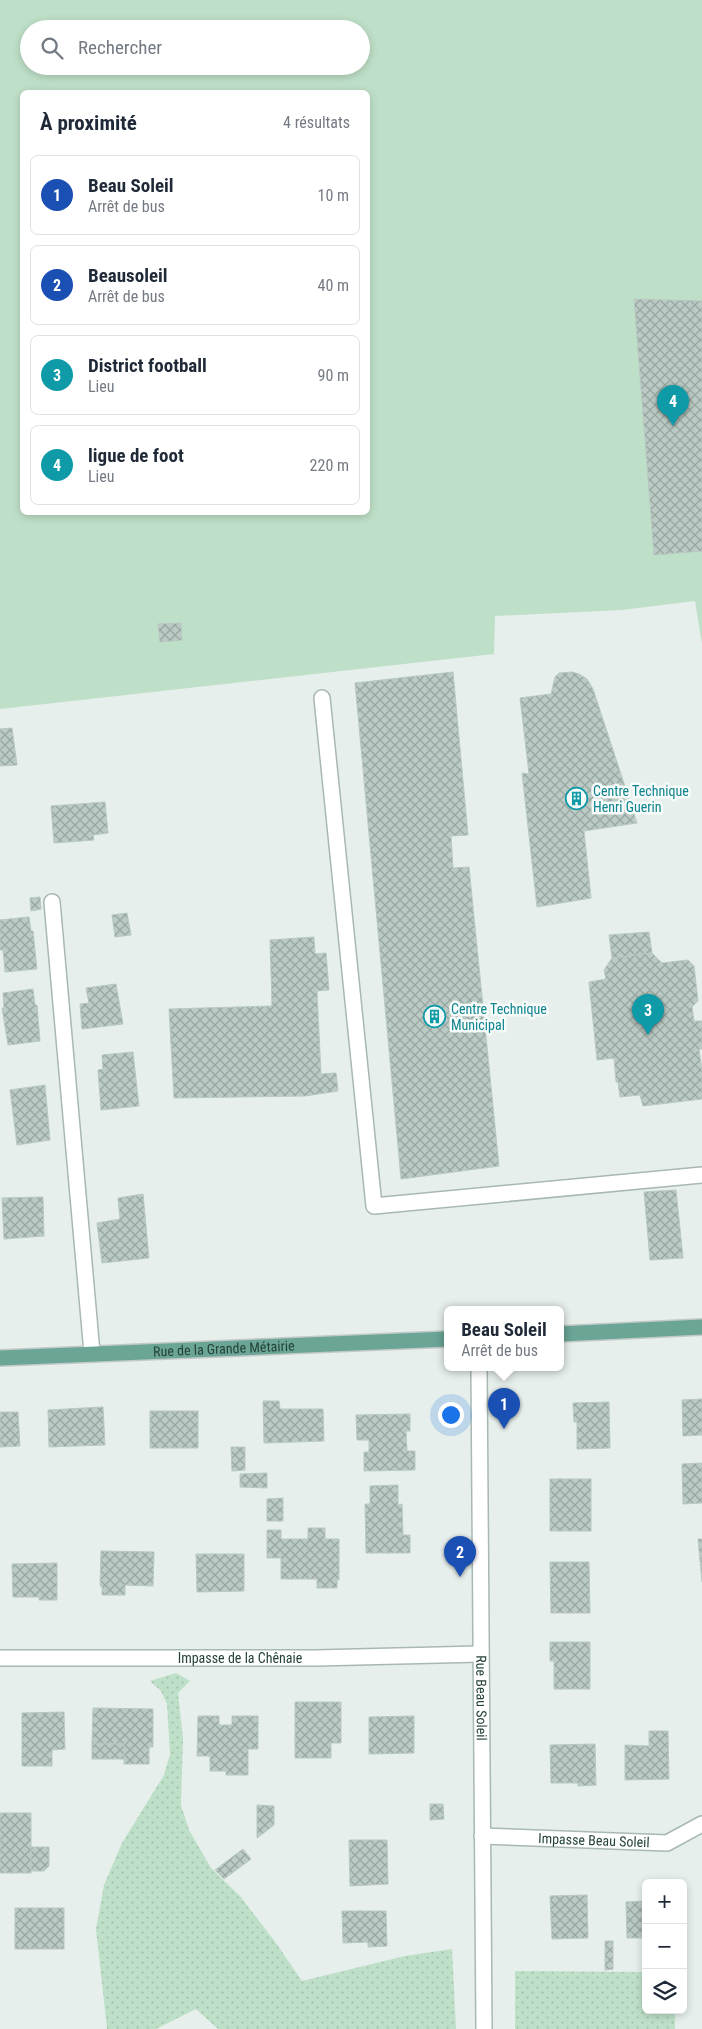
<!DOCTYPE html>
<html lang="fr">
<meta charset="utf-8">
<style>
body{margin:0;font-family:"Roboto Condensed",sans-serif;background:#f6f6f7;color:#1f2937}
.controls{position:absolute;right:15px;bottom:15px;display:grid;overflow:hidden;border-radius:8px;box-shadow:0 2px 8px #0003}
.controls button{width:45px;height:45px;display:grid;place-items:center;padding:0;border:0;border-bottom:1px solid #e0e1e3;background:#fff;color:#1f2937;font:25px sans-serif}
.you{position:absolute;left:450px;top:1414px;width:18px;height:18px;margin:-12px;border:4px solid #fff;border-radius:50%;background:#1a73e8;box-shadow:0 0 0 8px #1a73e833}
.badge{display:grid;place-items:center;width:32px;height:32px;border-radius:50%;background:#7f5249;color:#fff;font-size:16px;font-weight:700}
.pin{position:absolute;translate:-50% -41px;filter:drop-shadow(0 1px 2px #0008)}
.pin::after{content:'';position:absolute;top:26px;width:18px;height:15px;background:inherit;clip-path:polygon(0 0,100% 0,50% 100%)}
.popup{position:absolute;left:444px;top:1306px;width:120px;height:65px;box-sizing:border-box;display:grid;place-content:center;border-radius:8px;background:#fff;filter:drop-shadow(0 1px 4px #0005);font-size:16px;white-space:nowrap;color:#747a83}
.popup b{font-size:19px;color:#1f2937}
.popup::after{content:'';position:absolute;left:50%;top:100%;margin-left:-10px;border:10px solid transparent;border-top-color:#fff}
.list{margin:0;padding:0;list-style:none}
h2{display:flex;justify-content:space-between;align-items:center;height:65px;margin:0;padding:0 20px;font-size:21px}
h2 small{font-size:16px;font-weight:400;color:#747a83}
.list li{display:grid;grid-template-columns:32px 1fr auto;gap:15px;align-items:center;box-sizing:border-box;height:80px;margin:0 10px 10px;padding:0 10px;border:1px solid #e0e1e3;border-radius:8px}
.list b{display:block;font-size:19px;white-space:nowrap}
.list p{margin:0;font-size:16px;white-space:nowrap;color:#747a83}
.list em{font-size:16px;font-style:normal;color:#747a83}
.icon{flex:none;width:28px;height:28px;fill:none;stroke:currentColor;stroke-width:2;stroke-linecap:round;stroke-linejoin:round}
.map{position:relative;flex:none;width:702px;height:2029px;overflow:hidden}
.search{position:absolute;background:#fff;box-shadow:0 2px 8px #0003;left:20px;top:20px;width:350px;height:55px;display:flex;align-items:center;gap:12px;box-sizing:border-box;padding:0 18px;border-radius:28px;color:#747a83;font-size:19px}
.panel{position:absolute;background:#fff;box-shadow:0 2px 8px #0003;left:20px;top:90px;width:350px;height:425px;border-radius:8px}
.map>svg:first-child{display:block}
</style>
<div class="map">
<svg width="702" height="2029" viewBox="0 0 702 2029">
<defs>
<pattern id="grass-dots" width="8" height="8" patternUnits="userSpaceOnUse" patternTransform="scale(1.25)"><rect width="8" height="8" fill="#bfe0c8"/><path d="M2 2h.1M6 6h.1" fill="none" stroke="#a4c1ad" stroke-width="1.8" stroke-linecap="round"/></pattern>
<pattern id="building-cross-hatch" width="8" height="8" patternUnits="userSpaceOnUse" patternTransform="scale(1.25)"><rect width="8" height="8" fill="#bbcac4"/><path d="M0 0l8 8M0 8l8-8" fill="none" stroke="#98a6a0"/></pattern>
</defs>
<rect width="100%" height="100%" fill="#e6efeb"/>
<!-- grass -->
<g fill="url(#grass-dots)">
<polygon points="176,1673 190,1681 178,1693 183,1738 181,1805 189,1830 211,1868 240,1896 276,1943 302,1981 405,1956 452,1949 456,2029 218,2029 196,2009 156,2029 107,2029 96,1929 104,1885 122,1843 164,1775 170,1754 167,1704 161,1691 150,1681"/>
<polygon points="515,1971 646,1972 646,2010 675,2010 675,2029 515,2029"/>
</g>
<!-- pitch -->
<path fill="#bfe0c8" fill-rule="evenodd" d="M 0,0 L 702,0 L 702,644 L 695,601 L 622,610 L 495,616 L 494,654 L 0,709 ZM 29,29 L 361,29 L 361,66 L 29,66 ZM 22,92 L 368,92 L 368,512 L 22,512 Z"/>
<!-- building -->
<g fill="url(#building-cross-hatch)" stroke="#b8c9c2">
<polygon points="634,299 702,301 702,551 654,555"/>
<polygon points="181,623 182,640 160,642 158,624"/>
<polygon points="453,672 468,835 451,836 453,868 469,867 499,1166 401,1179 355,683"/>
<polygon points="572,672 579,674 587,679 593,689 637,823 584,831 591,898 537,907 522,773 529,774 520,698 551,694 555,677 559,673"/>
<polygon points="12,728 17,765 0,766 0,729"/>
<polygon points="105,802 108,833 93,835 94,840 54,843 51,806"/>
<polygon points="40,897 41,909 31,911 30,898"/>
<polygon points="127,913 131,935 115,937 112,915"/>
<polygon points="29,917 31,931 33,931 37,969 5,972 3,950 0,950 0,920"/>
<polygon points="649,932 652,953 612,958 609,935"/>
<polygon points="314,937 315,954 326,953 329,990 317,991 321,1074 336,1073 338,1091 305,1096 174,1098 169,1009 272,1006 270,940"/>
<polygon points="652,953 662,963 688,960 694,966 698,1001 692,1007 694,1021 702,1021 702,1049 699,1049 702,1070 702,1099 643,1106 640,1095 620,1097 618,1082 616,1082 614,1058 597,1060 589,982 606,979 604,970 612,958"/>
<polygon points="116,984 123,1024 82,1029 80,1004 89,1003 86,988"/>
<polygon points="33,989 35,1005 37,1005 40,1041 8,1045 2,1008 4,1008 3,993"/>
<polygon points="133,1052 139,1106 101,1110 98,1070 103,1069 102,1055"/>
<polygon points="45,1085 50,1140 17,1145 10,1090"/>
<polygon points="676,1190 683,1258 650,1260 644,1192"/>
<polygon points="143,1194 149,1258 102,1263 97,1223 120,1219 118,1198"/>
<polygon points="43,1197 44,1236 4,1239 2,1198"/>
<polygon points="702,1399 702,1435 683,1436 682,1400"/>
<polygon points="263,1401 279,1401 280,1409 323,1409 324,1441 264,1443"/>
<polygon points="609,1402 610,1448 577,1449 577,1422 574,1422 573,1403"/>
<polygon points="103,1407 105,1445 49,1447 48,1410"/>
<rect x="150" y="1411" width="48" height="37"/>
<polygon points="0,1412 18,1412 20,1446 0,1447"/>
<polygon points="410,1414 410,1431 406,1431 407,1451 415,1451 415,1470 364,1471 364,1452 369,1452 369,1440 357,1440 356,1415"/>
<polygon points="231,1447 245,1447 245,1470 232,1471"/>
<polygon points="702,1463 702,1503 683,1504 682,1464"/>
<polygon points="267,1473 267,1488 240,1487 240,1474"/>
<rect x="550" y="1479" width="41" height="52"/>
<polygon points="398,1485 398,1505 402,1504 403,1535 410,1535 410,1553 366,1553 365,1504 370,1504 370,1486"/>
<polygon points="283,1498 283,1521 267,1521 267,1499"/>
<polygon points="308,1528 325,1528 325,1539 339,1539 339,1580 337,1580 337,1588 317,1588 317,1579 281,1579 281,1558 267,1558 267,1530 281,1530 281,1539 308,1539"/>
<polygon points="698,1539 702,1539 702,1582"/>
<polygon points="101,1551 154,1552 153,1586 125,1585 125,1595 102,1595 102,1586 100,1586"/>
<polygon points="196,1554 244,1554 244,1591 197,1592"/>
<polygon points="550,1562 589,1562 590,1613 551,1613"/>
<polygon points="57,1563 57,1600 39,1600 39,1597 13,1597 12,1564"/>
<polygon points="550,1642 590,1642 590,1689 554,1689 554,1661 550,1661"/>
<polygon points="295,1702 341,1702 341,1743 331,1743 331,1758 295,1758"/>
<polygon points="93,1708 153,1709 153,1747 149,1747 149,1764 124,1764 124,1744 92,1744"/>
<polygon points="64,1712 65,1749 52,1750 52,1766 22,1766 22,1713"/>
<polygon points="198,1716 219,1716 219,1725 232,1725 232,1716 258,1716 258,1749 248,1749 248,1775 226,1775 226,1771 210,1771 210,1756 197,1756"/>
<polygon points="414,1716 414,1753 369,1754 369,1717"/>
<polygon points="649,1731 668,1731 669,1779 625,1780 625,1745 649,1746"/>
<rect x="92" y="1744" width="32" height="15"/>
<polygon points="595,1744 596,1785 578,1786 578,1783 551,1783 550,1745"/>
<polygon points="430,1804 443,1804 444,1819 430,1820"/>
<polygon points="257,1805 274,1806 274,1825 257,1838"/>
<rect x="0" y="1813" width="31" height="60"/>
<polygon points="349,1840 387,1840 388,1884 350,1886"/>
<polygon points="31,1847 49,1847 49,1866 44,1871 31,1871"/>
<polygon points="243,1849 251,1859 224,1879 215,1870"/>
<polygon points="587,1895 588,1938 552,1939 550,1896"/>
<polygon points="683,1900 686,1947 683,1948"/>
<polygon points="646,1901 646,1938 627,1938 626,1902"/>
<rect x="15" y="1908" width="49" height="41"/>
<polygon points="342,1911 386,1911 387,1946 368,1947 368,1942 343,1943"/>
<polygon points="605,1941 613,1941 613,1969 605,1970"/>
</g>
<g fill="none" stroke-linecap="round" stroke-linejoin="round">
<defs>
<g id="minor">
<polyline points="322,698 374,1206 702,1175"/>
<polyline points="52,902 92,1353"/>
<path id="s1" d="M 479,1368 L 484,2029"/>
<path id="s2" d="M 0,1658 L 316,1658 L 480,1654"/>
<path id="s3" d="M 482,1836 L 667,1843 L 702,1824"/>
</g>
<g id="major">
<polyline points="560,1334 702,1327"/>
<path id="s4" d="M 0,1358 L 448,1339"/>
</g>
</defs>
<!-- minor casing -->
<use href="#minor" stroke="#a8b8b2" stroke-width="18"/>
<!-- major casing -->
<use href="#major" stroke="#c2cac8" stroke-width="18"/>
<!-- minor -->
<use href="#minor" stroke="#fff" stroke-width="15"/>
<!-- major -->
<use href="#major" stroke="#6aa596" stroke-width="15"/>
</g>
<!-- icons -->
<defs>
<symbol id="building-ring" viewBox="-11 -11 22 22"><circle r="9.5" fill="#f7fbf9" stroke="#0f9aa8" stroke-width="1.5"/><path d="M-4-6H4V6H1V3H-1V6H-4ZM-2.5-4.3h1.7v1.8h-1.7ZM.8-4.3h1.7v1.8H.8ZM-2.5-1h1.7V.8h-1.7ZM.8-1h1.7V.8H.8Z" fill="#0f9aa8"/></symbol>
</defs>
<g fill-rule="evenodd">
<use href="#building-ring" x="564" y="786" width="25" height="25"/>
<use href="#building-ring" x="422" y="1004" width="25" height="25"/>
</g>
<g text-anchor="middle" stroke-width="5" stroke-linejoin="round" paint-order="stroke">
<!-- culture labels -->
<g font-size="14" fill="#0d838f" stroke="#f7fbf9" text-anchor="start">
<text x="593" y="796">Centre Technique<tspan x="593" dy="16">Henri Guerin</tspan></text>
<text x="451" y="1014">Centre Technique<tspan x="451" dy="16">Municipal</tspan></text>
</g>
<!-- street labels -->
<g font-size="14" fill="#24423a" stroke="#f7fbf9">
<text dy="5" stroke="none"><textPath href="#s4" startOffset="224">Rue de la Grande Métairie</textPath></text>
<text dy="5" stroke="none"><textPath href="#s2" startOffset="240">Impasse de la Chênaie</textPath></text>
<text dy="5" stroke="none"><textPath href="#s1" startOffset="330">Rue Beau Soleil</textPath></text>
<text dy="5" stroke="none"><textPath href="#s3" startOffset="112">Impasse Beau Soleil</textPath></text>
</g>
</g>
</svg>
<div class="controls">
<button>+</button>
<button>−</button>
<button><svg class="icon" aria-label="layers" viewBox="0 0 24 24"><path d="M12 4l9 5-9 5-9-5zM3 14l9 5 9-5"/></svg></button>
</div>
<div class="you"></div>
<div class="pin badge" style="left:504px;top:1429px;background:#1a4fb4">1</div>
<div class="popup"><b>Beau Soleil</b>Arrêt de bus</div>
<div class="pin badge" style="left:460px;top:1577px;background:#1a4fb4">2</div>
<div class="pin badge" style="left:648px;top:1035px;background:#0f9aa8">3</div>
<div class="pin badge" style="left:673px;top:426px;background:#0f9aa8">4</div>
<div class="search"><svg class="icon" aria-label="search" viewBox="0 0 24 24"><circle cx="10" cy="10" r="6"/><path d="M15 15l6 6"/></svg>Rechercher</div>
<section class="panel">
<h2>À proximité<small>4 résultats</small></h2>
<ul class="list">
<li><span class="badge" style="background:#1a4fb4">1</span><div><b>Beau Soleil</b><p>Arrêt de bus</p></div><em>10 m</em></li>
<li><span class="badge" style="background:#1a4fb4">2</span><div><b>Beausoleil</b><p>Arrêt de bus</p></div><em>40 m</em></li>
<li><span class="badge" style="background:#0f9aa8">3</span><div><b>District football</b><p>Lieu</p></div><em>90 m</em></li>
<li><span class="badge" style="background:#0f9aa8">4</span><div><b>ligue de foot</b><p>Lieu</p></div><em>220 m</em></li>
</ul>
</section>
</div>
